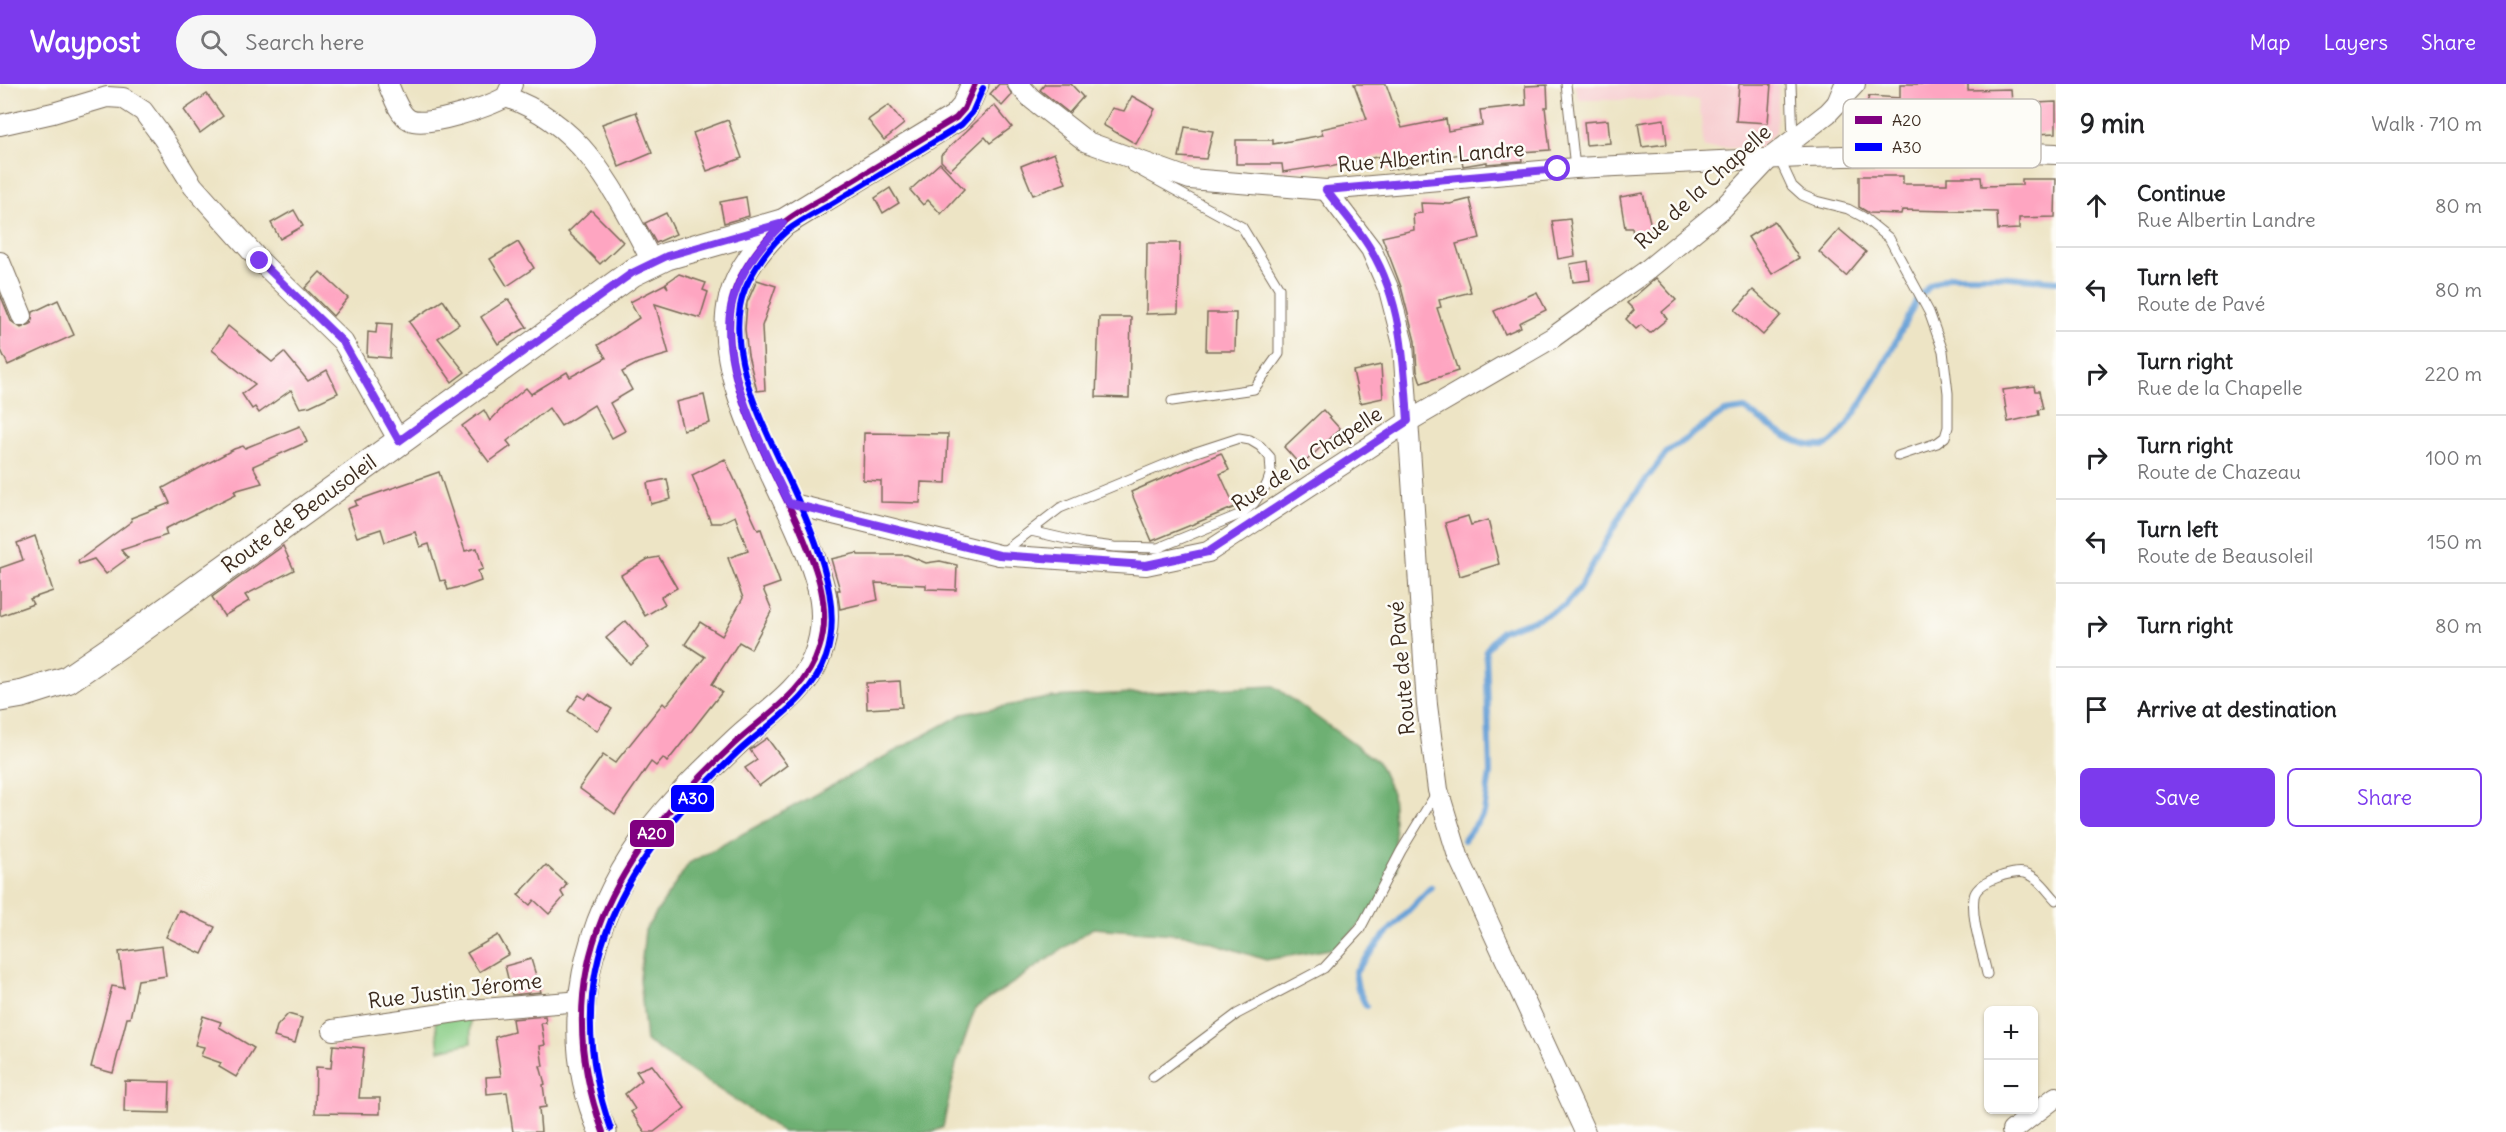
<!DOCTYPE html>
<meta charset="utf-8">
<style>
body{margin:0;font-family:Delius,sans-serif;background:#f6f6f6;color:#202124}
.controls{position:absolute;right:18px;bottom:18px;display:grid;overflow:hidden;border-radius:9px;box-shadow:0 2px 4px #0004}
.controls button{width:54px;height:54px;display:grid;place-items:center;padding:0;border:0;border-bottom:2px solid #e0e0e0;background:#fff;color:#202124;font:30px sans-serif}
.stop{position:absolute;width:18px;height:18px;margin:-14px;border:4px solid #7c3aed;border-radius:50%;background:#fff}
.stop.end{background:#7c3aed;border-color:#fff;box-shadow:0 2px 6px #0008}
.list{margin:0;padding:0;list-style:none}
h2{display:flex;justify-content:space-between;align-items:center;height:78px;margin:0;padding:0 24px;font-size:26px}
h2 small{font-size:20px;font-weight:400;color:#757577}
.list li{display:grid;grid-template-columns:39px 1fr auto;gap:18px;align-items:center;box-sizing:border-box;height:84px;padding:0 24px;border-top:2px solid #e0e0e0}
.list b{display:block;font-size:22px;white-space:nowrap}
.list p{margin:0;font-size:20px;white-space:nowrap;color:#757577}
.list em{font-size:20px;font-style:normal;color:#757577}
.actions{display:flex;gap:12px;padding:18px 24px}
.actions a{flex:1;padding:14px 0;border:2px solid #7c3aed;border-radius:9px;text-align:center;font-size:21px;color:#7c3aed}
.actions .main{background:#7c3aed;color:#fff}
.icon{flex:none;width:33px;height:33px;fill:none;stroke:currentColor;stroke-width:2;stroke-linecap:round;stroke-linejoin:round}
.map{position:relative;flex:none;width:2056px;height:1048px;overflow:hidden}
header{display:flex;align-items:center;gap:36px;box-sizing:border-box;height:84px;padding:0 30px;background:#7c3aed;color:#fff}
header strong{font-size:28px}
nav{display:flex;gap:33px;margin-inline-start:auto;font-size:21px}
.search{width:420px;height:54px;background:#f6f6f6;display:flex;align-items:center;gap:15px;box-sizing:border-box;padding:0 21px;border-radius:33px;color:#757577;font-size:22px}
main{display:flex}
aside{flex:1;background:#fff}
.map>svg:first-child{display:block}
</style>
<header>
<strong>Waypost</strong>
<div class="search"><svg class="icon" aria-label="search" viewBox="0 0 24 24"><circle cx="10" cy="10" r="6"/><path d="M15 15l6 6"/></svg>Search here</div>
<nav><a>Map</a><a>Layers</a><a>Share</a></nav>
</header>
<main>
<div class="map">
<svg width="2056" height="1048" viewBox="0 0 2056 1048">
<rect width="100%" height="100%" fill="#fdfcf7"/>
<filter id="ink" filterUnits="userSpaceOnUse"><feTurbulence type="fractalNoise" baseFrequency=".0167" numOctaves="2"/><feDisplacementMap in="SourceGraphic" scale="12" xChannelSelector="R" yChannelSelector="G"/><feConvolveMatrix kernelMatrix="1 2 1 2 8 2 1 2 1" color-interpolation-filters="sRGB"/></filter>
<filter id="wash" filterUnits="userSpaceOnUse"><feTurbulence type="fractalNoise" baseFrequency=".008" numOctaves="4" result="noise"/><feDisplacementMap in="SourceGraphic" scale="24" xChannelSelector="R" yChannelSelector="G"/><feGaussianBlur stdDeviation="1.35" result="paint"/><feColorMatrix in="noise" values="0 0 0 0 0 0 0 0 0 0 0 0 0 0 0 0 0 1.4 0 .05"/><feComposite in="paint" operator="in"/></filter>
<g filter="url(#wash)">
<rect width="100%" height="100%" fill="#ede4c5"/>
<!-- built -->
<polygon fill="#f7cfd1" points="1574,0 1779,0 1776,48 1760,64 1704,64 1699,16 1579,16"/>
<!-- green -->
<polygon fill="#89cd86" stroke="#627c52" stroke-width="1.5" points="470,926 471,959 439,966 435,930"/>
<!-- forest -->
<polygon fill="#6eb073" stroke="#546d48" stroke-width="1.5" points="1274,602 1378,678 1392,709 1397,785 1370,831 1336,864 1266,876 1189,851 1093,844 975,925 956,980 943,1043 933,1048 783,1048 646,957 640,895 645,846 689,779 963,630 1053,613"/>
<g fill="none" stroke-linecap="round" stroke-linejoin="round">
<!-- stream -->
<g stroke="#68a1d7" stroke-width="6">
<path d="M 1464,756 L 1484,729 L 1490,689 L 1486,566 L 1501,547 L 1539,534 L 1564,522 L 1578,506 L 1627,421 L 1667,368 L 1724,328 L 1745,325 C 1768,340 1794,364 1823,362 C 1846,361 1904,241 1916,217 L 1929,202 L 1950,192 L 1997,192 L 2056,197"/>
<polyline points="1366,922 1358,905 1355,888 1385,851 1431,803"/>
</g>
</g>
<g id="blocks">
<!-- building -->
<g fill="#fea5c1">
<polygon points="999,0 1006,0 1012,11 1002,22 990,10"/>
<polygon points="1045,0 1071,0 1083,13 1069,29 1040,6"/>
<polygon points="1354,0 1386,0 1402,44 1446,35 1448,47 1482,41 1480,26 1526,21 1525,2 1547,1 1548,23 1545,23 1550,66 1521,68 1522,77 1487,80 1487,78 1463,82 1461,70 1411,78 1412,82 1388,86 1386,71 1330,83 1329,81 1283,88 1282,80 1236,80 1236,56 1273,56 1273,60 1323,51 1321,45 1367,35"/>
<polygon points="1739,0 1771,0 1768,39 1736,37"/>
<polygon points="1900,0 1968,0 1968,6 2011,5 2012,20 2056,18 2056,49 2036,50 2035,32 2014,48 1964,54 1965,48 1939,43 1940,34 1918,33 1889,34 1889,52 1858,50 1858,19 1867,19 1869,12 1900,14"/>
<polygon points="207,10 223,32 200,49 184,26"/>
<polygon points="1132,12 1155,25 1136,60 1103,41 1112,24 1124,27"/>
<polygon points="889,21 904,40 884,56 868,36"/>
<polygon points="994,21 1012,43 990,59 985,53 950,86 941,77 941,71"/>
<polygon points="636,28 652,69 619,83 602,40"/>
<polygon points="1664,35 1667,60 1642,63 1638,39"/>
<polygon points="728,36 742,74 707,87 693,49"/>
<polygon points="1608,36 1610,59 1586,61 1584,38"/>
<polygon points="1185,43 1213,47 1206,75 1179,73"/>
<polygon points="1054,69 1066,99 1033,111 1021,82"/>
<polygon points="940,79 964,105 941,130 928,116 923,121 910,106"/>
<polygon points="1859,92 1903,92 1903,100 1947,100 1947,93 1981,93 1982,102 2022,101 2022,95 2056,95 2055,133 2019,134 2019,145 1998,146 1997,128 1902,126 1901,130 1869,129 1859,123"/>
<polygon points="890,104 899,119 883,129 875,114"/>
<polygon points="1643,109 1652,146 1633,150 1632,144 1625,144 1620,113"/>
<polygon points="746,113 749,132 724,139 720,118"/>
<polygon points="1470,115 1480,154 1456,160 1471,208 1439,216 1441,223 1437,224 1458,287 1421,299 1417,287 1415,257 1401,203 1382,153 1414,146 1413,130 1422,129 1421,119 1450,120"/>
<polygon points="294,126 303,142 280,155 271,139"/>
<polygon points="591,126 623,158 600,180 568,148"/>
<polygon points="666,129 676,150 656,159 645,139"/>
<polygon points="1570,135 1575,172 1558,175 1552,137"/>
<polygon points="1774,137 1799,174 1772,190 1748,153"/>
<polygon points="1839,145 1866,168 1846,192 1819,168"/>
<polygon points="518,158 534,184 507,202 490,175"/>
<polygon points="1147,159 1180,159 1178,229 1146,230"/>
<polygon points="1588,177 1590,196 1573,198 1570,180"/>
<polygon points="320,188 348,214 333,232 305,204"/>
<polygon points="679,190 706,199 703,206 708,208 700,234 655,220 669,270 638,279 622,288 632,306 610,319 625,347 612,354 594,321 561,342 549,324 507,357 511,362 489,378 462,342 484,326 490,337 504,322 526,304 531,310 567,288 570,293 606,274 598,261 639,234 630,218 665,200 668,204 666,199"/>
<polygon points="1656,194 1676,216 1662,228 1667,235 1650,249 1641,241 1636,245 1626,235 1634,226 1627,219"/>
<polygon points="757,196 776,202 762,242 765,306 757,307 748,271 745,245 747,219"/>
<polygon points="1753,206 1781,231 1763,251 1735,226"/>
<polygon points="1537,208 1546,226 1519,239 1521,243 1505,250 1494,227"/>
<polygon points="0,210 11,237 21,244 31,240 33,228 58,216 74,251 8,281 0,264"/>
<polygon points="508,215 527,243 498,260 481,233"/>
<polygon points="443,216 459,240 438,254 465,288 452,298 409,238"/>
<polygon points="1207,229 1236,229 1235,267 1206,267"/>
<polygon points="1099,233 1131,233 1129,314 1096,313"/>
<polygon points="377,239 392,240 390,274 367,272 368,248 376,249"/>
<polygon points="228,242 272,278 284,268 308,297 327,286 338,309 310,322 300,324 291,306 259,329 255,323 252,325 242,310 255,300 212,266"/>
<polygon points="1381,281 1383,314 1360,319 1353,287"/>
<polygon points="2034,302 2035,307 2039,307 2043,325 2038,326 2039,331 2008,338 2003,306"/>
<polygon points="704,311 710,339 683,346 676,318"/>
<polygon points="1323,326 1340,345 1301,382 1284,363"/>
<polygon points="300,342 307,358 253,382 262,399 234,407 236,410 165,445 167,451 121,466 128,474 106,490 94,475 79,480 78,477 132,437 131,434 170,419 163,404 234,365 243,362 245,364"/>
<polygon points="864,349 948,350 946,399 921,398 920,419 881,418 881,397 863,396"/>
<polygon points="1221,369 1229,386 1220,390 1235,423 1152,457 1131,408"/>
<polygon points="725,375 758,446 761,445 780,499 763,505 772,526 751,565 739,558 712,600 722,608 667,678 663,674 656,682 651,678 615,730 579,704 603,671 615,679 663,619 666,622 705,573 685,560 700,538 722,552 743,514 728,474 748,467 735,432 721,439 711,439 692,391"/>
<polygon points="439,388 465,467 477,464 483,485 478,487 481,497 462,504 459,503 448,506 445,496 440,497 429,460 420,463 415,448 385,458 381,445 357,453 347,425 357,421 355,417"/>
<polygon points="667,395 671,415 651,420 647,399"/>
<polygon points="1468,432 1471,441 1488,436 1499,480 1460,492 1445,439"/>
<polygon points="35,452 53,507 30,515 33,520 0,532 0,484 23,476 17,459"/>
<polygon points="283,462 294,486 245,511 249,517 224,532 212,513"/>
<polygon points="857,469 858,471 907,471 926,479 940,477 957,481 956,506 926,505 926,501 875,499 878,516 840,525 837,506 840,506 831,475"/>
<polygon points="659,473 677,504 661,513 665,520 645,532 621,491 648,475"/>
<polygon points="626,537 649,564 630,580 606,554"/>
<polygon points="900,597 902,623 867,625 866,599"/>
<polygon points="589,610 612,625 597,647 568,627 579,611 585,615"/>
<polygon points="767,654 787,681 759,702 745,684 757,676 750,666"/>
<polygon points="546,781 567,800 561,808 564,813 549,830 534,816 530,821 518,811"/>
<polygon points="179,826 215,843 202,870 166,853"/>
<polygon points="498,851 509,870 479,888 467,869"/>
<polygon points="162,862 166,892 138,896 130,934 127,934 113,989 91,983 112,902 124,904 119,868"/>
<polygon points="531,875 541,908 512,911 505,882"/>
<polygon points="288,930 302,934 295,959 274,953 277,942"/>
<polygon points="203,932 221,938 219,943 254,964 236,993 219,983 221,979 201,972 204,963 195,961"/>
<polygon points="545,932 546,939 541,939 545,961 540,962 543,982 540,982 545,1000 543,1001 546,1023 539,1024 541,1048 513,1048 507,1008 487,1010 486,993 501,992 495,953 514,948 512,935"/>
<polygon points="333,961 364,964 359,1014 380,1014 380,1030 315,1029 316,983 331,984"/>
<polygon points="652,981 685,1024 654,1048 645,1048 631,1028 635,1025 625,1010 642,996 636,987"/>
<polygon points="125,997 170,998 169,1029 124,1028"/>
</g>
</g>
</g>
<g filter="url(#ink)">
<use href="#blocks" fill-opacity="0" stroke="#796b58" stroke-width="1.5"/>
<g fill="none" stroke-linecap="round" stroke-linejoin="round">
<defs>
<g id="lane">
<polyline points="1566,0 1575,84"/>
<polyline points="1791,0 1793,56"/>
<polyline points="1832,17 1839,0"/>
<polyline points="1779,74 1792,102 1802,111 1816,117 1848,125 1863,133 1889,154 1929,228 1943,267 1948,309 1948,343 1945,353 1937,359 1898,372"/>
<polyline points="1131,82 1242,143 1279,204 1279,270 1254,305 1172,317"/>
<polyline points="1003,468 1060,424 1193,369 1239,354 1250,356 1260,362 1270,373 1271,388 1267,400 1254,419 1241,430 1158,464 1114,463 1083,459 1031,447"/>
<path d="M 1987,890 C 1982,866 1971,837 1974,813 C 1976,798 2012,786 2025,789 C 2039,793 2047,807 2056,816"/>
<polyline points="1153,993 1237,930 1324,884 1360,845 1401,767 1437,708"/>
</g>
<g id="street">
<path d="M 388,0 C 393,11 399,31 410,36 C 427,44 490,22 506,13 L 512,0"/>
<polyline points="1018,0 1032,15 1087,58 1190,95 1326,106 1575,84 1804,73 2010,68 2056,70"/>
<path d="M 506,13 C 585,40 616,110 653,179"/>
<polyline points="0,41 53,29 107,13 123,14 143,27 163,54 193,102 260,177 343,258 399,357"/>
<polyline points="1326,106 1371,165 1389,206 1403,260 1427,621 1438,706 1458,772 1585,1048"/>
<polyline points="0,178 22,232"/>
<polyline points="789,419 999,471 1146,481 1208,468 1409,337 1552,254 1588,228 1646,187 1723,124 1770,74 1828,29 1855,0"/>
<polyline points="333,946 470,926 582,917"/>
<polyline points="2012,1047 2056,1013"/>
</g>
<g id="secondary">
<polyline points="0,614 23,610 67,596 137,548 632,189 667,172 782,139"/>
<path d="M 603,1048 C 562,957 581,855 634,772 C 661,730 698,694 734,660 C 761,633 801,611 816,575 C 833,533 822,499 806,460 C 779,392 714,290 732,216 C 740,185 761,161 783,139 L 956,34 L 964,25 L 975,0"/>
</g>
</defs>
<!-- lane casing -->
<use href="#lane" stroke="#796b58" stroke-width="11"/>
<!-- street casing -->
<use href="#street" stroke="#796b58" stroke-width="22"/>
<!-- secondary casing -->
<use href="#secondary" stroke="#796b58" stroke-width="29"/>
<!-- lane -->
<use href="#lane" stroke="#fff" stroke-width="9"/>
<!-- street -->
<use href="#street" stroke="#fff" stroke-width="20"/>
<!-- secondary -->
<use href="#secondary" stroke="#fff" stroke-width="27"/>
<defs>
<path id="bus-1" d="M 603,1048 C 543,885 617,770 734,660 C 765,631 806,608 819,565 C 833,524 816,483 800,445 C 770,376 703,271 740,194 C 750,175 765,155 782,140 C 797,127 817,118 834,108 C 875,83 915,59 956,34 L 964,25 L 975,0"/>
<path id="bus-2" d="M 611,1045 C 553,885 626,774 740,666 C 771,638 812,614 826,573 C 855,487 767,375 745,290 C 738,263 734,232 745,205 C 754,184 770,161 788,146 C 804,134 824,125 841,114 C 881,90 921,66 961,41 L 972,29 L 983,4"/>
</defs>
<!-- bus-1 casing -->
<use href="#bus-1" stroke="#fdfcf7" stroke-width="10"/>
<!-- bus-2 casing -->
<use href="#bus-2" stroke="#fdfcf7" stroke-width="10"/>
<!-- bus-1 -->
<use href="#bus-1" stroke="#800080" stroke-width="6"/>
<!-- bus-2 -->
<use href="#bus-2" stroke="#00f" stroke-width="6"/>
</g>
</g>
<g fill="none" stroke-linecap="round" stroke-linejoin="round" filter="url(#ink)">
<!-- route -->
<path stroke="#7c3aed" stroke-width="8" d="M 260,177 L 343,258 L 399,357 L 632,189 L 667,172 L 783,139 C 761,161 742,184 733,215 C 715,276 763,365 789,419 L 999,471 L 1146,481 L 1208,468 L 1408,337 C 1404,279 1402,218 1371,166 C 1359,145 1341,126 1326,106 L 1558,85"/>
</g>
<g text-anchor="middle" stroke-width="5" stroke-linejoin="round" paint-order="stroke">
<!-- street labels -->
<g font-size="21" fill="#3b2a1e" stroke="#fdfcf7">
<text transform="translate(1431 73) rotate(-5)" y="7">Rue Albertin Landre</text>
<text transform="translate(1703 103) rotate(-42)" y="7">Rue de la Chapelle</text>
<text transform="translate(1307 375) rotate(-33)" y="7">Rue de la Chapelle</text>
<text transform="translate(299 430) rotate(-36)" y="7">Route de Beausoleil</text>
<text transform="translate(1402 584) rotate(-95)" y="7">Route de Pavé</text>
<text transform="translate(455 907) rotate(-7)" y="7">Rue Justin Jérome</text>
</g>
</g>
<!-- legend -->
<rect x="1843" y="15" width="198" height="69" rx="9" fill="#fdfcf7" stroke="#c3bdb6" stroke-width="1.5"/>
<rect x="1855" y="32" width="27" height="8" fill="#800080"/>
<rect x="1855" y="59" width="27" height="8" fill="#00f"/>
<g font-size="16" fill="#3b2a1e">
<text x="1892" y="42">A20</text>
<text x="1892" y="69">A30</text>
</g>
<g stroke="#fdfcf7" stroke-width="2">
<rect x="670" y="700" width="45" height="29" rx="6" fill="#00f"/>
<rect x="629" y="735" width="46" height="29" rx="6" fill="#800080"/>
</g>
<g font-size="16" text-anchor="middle" font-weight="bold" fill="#fff">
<text x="693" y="720">A30</text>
<text x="652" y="755">A20</text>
</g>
</svg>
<div class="controls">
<button>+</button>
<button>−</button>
</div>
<div class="stop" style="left:1558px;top:85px"></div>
<div class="stop end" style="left:260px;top:177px"></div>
</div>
<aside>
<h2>9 min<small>Walk · 710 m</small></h2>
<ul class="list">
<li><svg class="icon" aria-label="ahead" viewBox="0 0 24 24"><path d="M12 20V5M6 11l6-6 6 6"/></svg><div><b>Continue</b><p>Rue Albertin Landre</p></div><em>80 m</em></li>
<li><svg class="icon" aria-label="left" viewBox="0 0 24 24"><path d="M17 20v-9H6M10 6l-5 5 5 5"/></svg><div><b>Turn left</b><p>Route de Pavé</p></div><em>80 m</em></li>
<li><svg class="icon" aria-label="right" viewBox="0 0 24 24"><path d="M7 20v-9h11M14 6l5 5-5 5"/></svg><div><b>Turn right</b><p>Rue de la Chapelle</p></div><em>220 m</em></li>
<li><svg class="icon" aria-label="right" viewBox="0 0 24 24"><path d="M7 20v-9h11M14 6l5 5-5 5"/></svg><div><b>Turn right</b><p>Route de Chazeau</p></div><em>100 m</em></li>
<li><svg class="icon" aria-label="left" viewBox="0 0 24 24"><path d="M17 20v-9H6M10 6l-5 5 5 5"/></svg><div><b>Turn left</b><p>Route de Beausoleil</p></div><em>150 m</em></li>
<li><svg class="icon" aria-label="right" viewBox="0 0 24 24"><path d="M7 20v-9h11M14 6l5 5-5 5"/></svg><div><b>Turn right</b></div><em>80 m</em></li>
<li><svg class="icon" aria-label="arrive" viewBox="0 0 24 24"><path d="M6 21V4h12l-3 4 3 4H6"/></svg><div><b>Arrive at destination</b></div></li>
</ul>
<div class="actions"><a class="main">Save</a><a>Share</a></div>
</aside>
</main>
